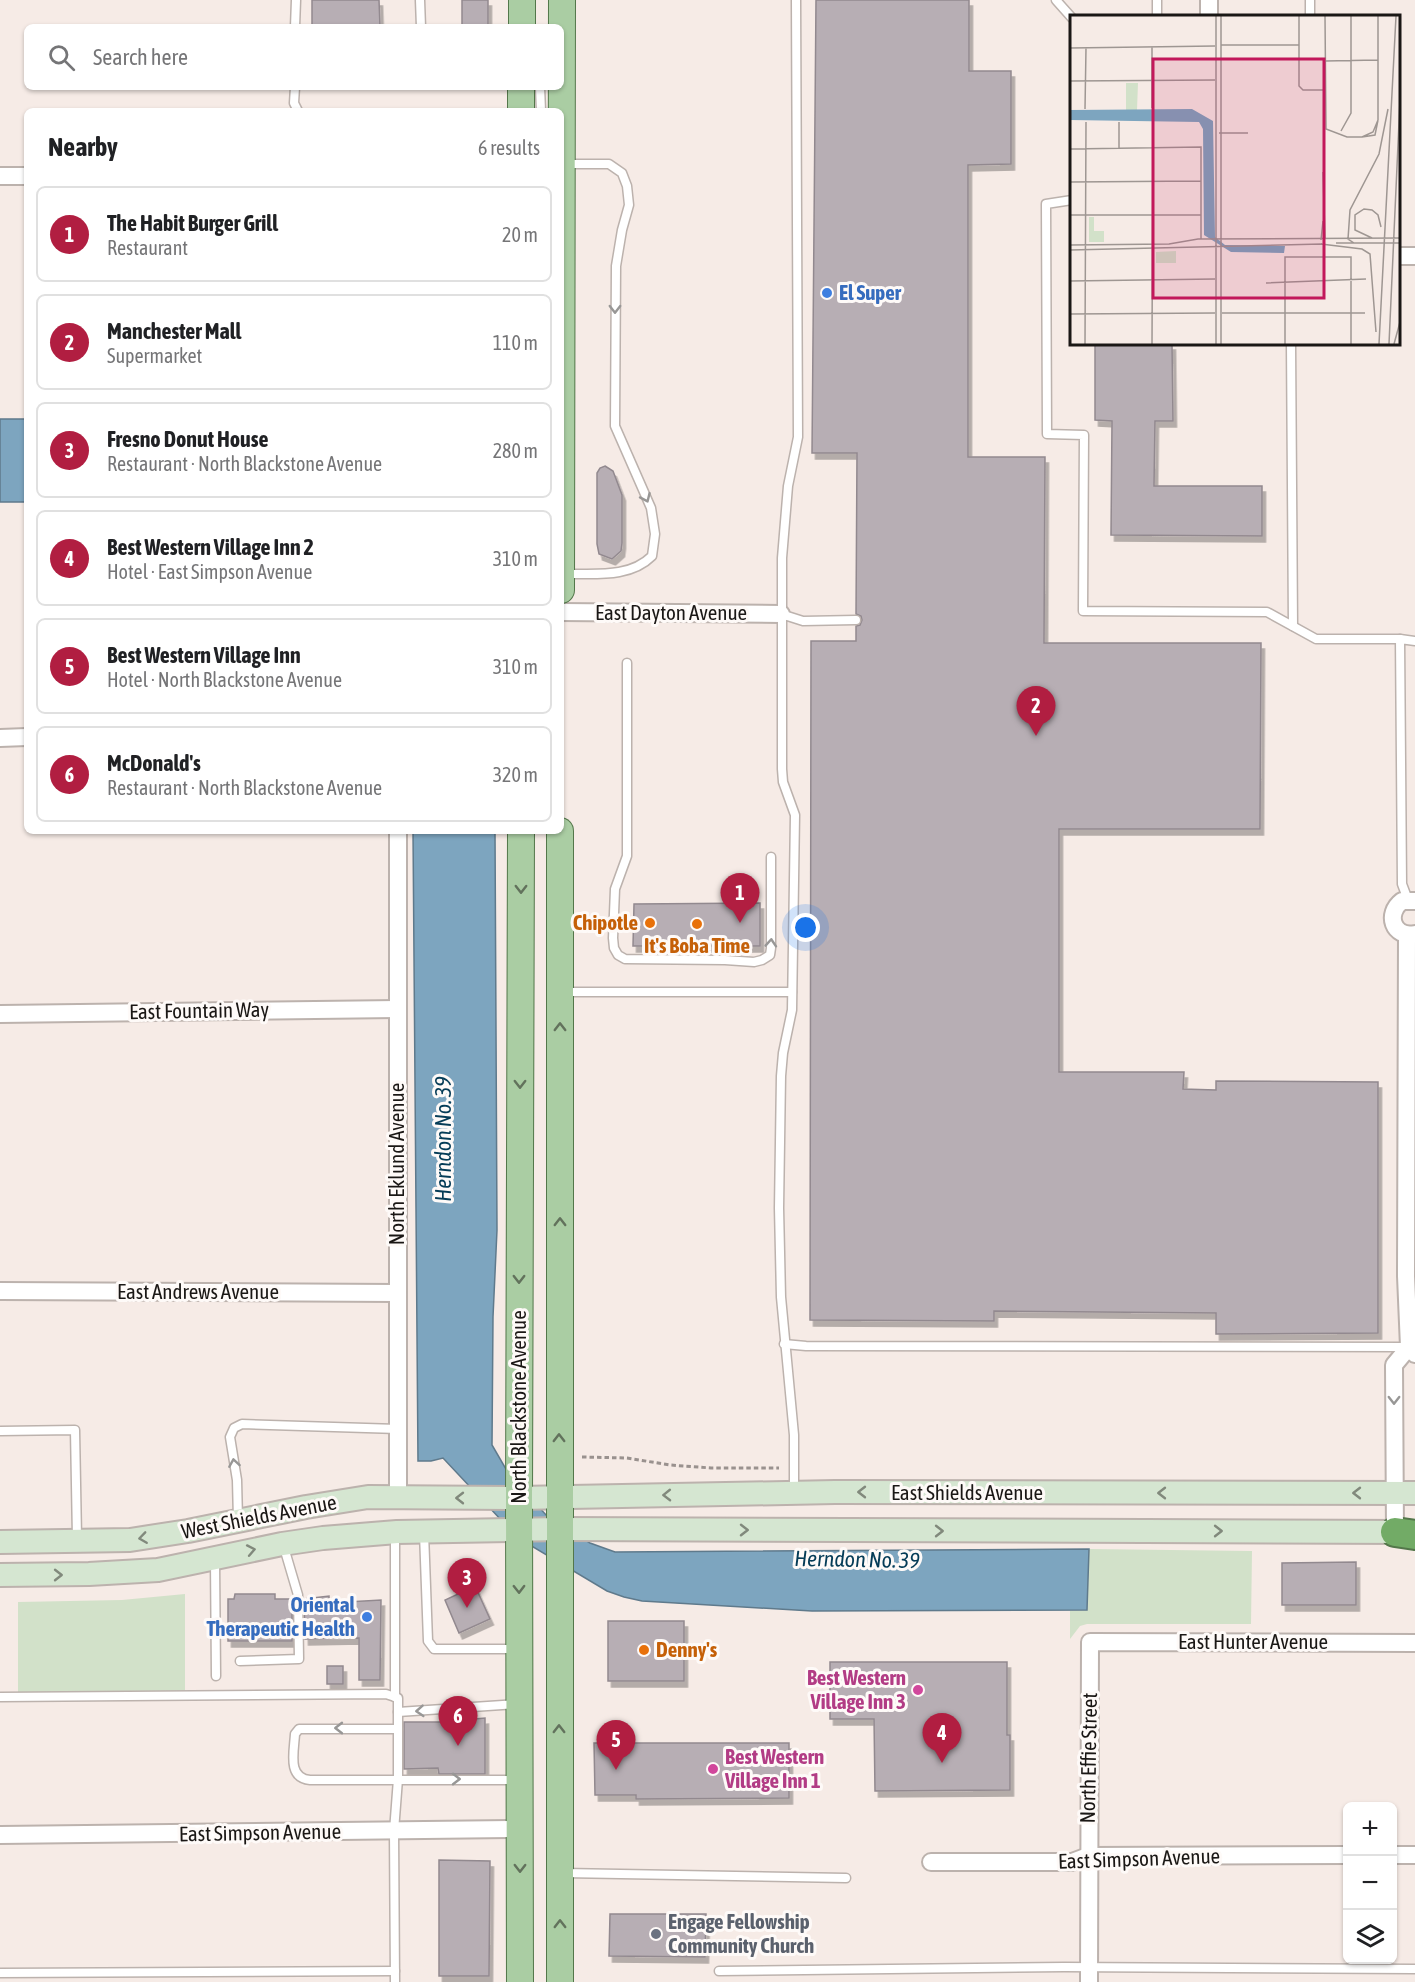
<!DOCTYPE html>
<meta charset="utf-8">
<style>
body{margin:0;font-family:"Asap Condensed",sans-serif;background:#f2f2f2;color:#202124}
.controls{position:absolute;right:18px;bottom:18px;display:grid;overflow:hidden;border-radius:9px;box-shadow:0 2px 4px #0004}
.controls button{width:54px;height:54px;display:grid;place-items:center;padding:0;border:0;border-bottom:2px solid #e0e0e0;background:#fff;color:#202124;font:30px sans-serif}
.you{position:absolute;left:806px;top:928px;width:21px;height:21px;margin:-15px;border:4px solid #fff;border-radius:50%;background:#1a73e8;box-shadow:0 0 0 9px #1a73e833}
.badge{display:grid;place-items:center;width:39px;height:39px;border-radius:50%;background:#b11e41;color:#fff;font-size:20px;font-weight:700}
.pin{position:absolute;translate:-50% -50px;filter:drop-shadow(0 2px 3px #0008)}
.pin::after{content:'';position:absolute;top:32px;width:21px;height:18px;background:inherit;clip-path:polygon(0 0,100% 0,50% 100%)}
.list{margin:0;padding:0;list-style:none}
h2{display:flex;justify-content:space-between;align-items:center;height:78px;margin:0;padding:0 24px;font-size:26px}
h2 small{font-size:20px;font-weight:400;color:#757577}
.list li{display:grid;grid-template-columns:39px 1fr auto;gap:18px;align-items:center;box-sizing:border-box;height:96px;margin:0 12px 12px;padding:0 12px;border:2px solid #e0e0e0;border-radius:9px}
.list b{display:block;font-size:22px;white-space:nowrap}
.list p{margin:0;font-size:20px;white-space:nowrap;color:#757577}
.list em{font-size:20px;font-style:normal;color:#757577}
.icon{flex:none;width:33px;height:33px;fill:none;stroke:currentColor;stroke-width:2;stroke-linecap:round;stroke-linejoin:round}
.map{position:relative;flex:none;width:1415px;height:1982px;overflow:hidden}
.search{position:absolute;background:#fff;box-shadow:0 2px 4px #0004;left:24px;top:24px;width:540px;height:66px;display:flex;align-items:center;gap:15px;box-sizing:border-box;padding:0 21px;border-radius:9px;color:#757577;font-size:22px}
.panel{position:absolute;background:#fff;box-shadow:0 2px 4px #0004;left:24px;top:108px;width:540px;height:726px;border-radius:9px}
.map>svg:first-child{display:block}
</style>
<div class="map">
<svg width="1415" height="1982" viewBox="0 0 1415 1982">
<defs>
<filter id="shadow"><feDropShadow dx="3.5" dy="6" stdDeviation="0" flood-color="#0004"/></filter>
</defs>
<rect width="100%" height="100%" fill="#f6ebe6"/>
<!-- green -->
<g fill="#d2e1c9">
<polygon points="1089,1549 1252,1551 1251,1624 1087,1624 1080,1626 1070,1639 1070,1611 1087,1610"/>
<polygon points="185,1594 185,1691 18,1692 18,1602 122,1600"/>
</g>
<!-- water -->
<g fill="#7da5bf" stroke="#5f7a8c" stroke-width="1.5">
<rect x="0" y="419" width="27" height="83"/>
<polygon points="413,831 495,831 497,1230 493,1317 492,1445 510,1476 547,1516 590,1543 615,1552 1089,1549 1087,1610 812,1611 642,1601 624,1597 607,1591 518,1538 443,1458 431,1461 418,1461"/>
</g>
<!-- building -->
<g fill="#b7aeb4" stroke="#92898f" stroke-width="1.5" filter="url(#shadow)">
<polygon points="312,0 379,0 380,27 312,27"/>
<rect x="462" y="0" width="26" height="27"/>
<polygon points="816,0 969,0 969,71 1011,71 1011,164 968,165 968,457 1045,457 1044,643 1261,643 1260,829 1059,829 1059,1072 1184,1072 1183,1089 1216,1090 1216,1081 1378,1082 1378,1333 1216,1334 1216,1313 994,1311 994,1321 810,1320 811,641 856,641 856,626 860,625 862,620 861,616 856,614 857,453 812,453"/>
<polygon points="1095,344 1172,344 1173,421 1155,421 1154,486 1262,486 1262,536 1111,535 1112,421 1095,420"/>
<polygon points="605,466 613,471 622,495 622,543 621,551 612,559 599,554 597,544 597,473 600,468"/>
<polygon points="760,903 760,946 633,946 634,904"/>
<polygon points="1356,1562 1356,1605 1282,1605 1282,1563"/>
<polygon points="475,1586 490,1619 459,1633 445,1600"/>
<polygon points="235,1594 275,1594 275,1599 292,1599 292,1641 228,1641 228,1599 234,1599"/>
<polygon points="329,1596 329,1603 381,1600 380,1680 359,1680 359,1638 305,1639 304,1599"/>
<rect x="608" y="1621" width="76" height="60"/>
<polygon points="830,1662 1007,1662 1007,1735 1010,1735 1010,1790 875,1791 874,1719 830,1719"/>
<rect x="327" y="1666" width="16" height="18"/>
<polygon points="485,1718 485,1774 439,1774 438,1768 404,1769 404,1722 439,1722"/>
<polygon points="594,1743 789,1743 789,1798 636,1799 636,1795 595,1795"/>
<polygon points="439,1860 490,1861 489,1976 439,1976"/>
<polygon points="610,1914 706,1914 705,1957 609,1956"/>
</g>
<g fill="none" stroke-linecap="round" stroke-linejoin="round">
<defs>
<g id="service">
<polyline points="420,0 421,27"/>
<polyline points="1056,0 1072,18"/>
<polyline points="1157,16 1157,0"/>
<polyline points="1310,16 1310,0"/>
<polyline points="295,27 296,0"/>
<polyline points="295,87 294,103 298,111"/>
<polyline points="540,87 541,111"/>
<polyline points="1072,200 1046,204 1047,434 1084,435 1083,611 1267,612 1316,639 1400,639"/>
<polyline points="1291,344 1293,626"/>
<path d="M 563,574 C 593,573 629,579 652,556 L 655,534 L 651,508 L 615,426 L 616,266 L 622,230 L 629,205 L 627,186 L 622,173 L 609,164 L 564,164"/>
<polyline points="781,614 803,621 856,620"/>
<polyline points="627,663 627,856 615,889 613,938 614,948 618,955 625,959 725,960 754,962 762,960 770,955 771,948 771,857"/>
<polyline points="1408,900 1402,884 1400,639 1415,641"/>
<polyline points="564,992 792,992"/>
<polyline points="784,1344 806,1346 1407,1347"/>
<polyline points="0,1431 75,1430 77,1538"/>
<polyline points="794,1492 794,1435 781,1297 779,1208 781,1076 783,1053 792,1010 795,815 783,782 782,769 782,558 788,486 798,437 796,0"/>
<polyline points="238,1520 237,1480 230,1437 234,1428 242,1424 398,1429"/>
<polyline points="395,1532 395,1697"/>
<polyline points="424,1533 428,1641 434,1649 517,1649"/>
<polyline points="215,1561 216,1676"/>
<polyline points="240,1661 299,1659 298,1595 283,1544"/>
<polyline points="0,1697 386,1694 398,1698 398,1779 394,1831 395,1982"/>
<polyline points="398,1712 517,1704"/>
<path d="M 398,1729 L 299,1729 L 295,1734 C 294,1752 287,1778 310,1780 L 517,1780"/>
<polyline points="563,1873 846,1878"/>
<polyline points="719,1971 1064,1967 1415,1969"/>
<polyline points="0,1973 395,1971"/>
</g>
<g id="minor">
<polyline points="1209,16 1209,0"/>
<polyline points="0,176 27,176"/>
<polyline points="1398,256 1415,256"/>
<polyline points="561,612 781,614"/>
<polyline points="0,738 27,737"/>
<polyline points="398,831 398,1497"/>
<path d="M 1415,901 L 1402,901 C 1385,914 1393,938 1415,934"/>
<polyline points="1407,935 1406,1276 1409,1347 1415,1354"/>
<polyline points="0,1014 397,1009"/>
<polyline points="0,1291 397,1293"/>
<polyline points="1395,1532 1394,1365 1409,1347"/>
<polyline points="0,1835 520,1829"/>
<polyline points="1392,1855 1415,1855"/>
<polyline points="931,1862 1072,1862 1088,1856 1348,1855"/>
<polyline points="1089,1982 1090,1642 1415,1643"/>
</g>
<g id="secondary">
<polyline points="0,1542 130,1540 188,1531 306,1507 368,1497 519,1498 835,1492 1415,1493"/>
<polyline points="0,1575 89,1574 158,1570 282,1544 323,1538 397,1532 560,1529 1411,1532"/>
</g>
<g id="primary">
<polyline points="522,27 522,0"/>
<polyline points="521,111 521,87"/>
<polyline points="561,590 562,0"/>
<polyline points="520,1982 519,1498 521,831"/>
<polyline points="560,1982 560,831"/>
</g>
<polyline id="motorway" points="1395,1532 1415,1535"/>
</defs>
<!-- service casing -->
<use href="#service" stroke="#bcb2ad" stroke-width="11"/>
<!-- minor casing -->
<use href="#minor" stroke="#bcb2ad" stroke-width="20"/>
<!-- secondary casing -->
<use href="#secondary" stroke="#bcb2ad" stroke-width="26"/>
<!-- primary casing -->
<use href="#primary" stroke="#53774a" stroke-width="28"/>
<!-- motorway casing -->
<use href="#motorway" stroke="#53774a" stroke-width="32"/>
<!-- path -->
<polyline stroke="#99918e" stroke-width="3" stroke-dasharray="4.5 3" stroke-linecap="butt" points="582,1457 627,1458 670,1465 711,1468 779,1468"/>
<!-- service -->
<use href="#service" stroke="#fff" stroke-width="8"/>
<!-- minor -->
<use href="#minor" stroke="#fff" stroke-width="16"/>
<!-- secondary -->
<use href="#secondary" stroke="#d5e6d1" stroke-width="22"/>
<!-- primary -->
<use href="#primary" stroke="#aacda3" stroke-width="26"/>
<!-- motorway -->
<use href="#motorway" stroke="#72ab66" stroke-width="28"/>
</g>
<!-- one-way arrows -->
<defs><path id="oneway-chevron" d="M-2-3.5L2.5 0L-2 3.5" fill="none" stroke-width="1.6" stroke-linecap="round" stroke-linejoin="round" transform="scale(1.5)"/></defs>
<g stroke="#989796">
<use href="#oneway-chevron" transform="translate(615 309) rotate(90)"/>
<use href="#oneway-chevron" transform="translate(646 498) rotate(66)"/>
<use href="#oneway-chevron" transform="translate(771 943) rotate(-86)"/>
<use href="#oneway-chevron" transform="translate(1394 1400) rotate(90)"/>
<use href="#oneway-chevron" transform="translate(234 1463) rotate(-99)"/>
<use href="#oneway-chevron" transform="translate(420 1711) rotate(176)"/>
<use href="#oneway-chevron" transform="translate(339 1728) rotate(-180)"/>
<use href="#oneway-chevron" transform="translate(456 1779)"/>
</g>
<g stroke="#62725c">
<use href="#oneway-chevron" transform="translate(521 889) rotate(90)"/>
<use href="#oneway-chevron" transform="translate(560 1027) rotate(-90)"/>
<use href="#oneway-chevron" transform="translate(520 1084) rotate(90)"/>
<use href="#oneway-chevron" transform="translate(560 1222) rotate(-90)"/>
<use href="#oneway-chevron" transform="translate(519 1279) rotate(90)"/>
<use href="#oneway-chevron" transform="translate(559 1438) rotate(-90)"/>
<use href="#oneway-chevron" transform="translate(519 1589) rotate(89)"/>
<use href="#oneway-chevron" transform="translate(559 1729) rotate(-90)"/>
<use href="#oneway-chevron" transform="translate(520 1868) rotate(90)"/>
<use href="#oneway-chevron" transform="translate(560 1924) rotate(-90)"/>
</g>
<g stroke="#81897c">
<use href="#oneway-chevron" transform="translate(862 1492) rotate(-180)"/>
<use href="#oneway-chevron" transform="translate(1162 1493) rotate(-180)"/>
<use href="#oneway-chevron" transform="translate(1357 1493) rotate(-180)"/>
<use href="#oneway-chevron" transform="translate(667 1495) rotate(179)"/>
<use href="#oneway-chevron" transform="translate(460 1498) rotate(-180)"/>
<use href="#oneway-chevron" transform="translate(744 1530)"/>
<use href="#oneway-chevron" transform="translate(939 1531)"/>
<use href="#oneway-chevron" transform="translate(1218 1531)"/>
<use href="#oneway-chevron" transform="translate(143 1538) rotate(172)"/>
<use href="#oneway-chevron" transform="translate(251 1550) rotate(-11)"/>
<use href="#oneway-chevron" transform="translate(58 1575)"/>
</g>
<!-- markers -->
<g fill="#3f7fe0" stroke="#fefaf8" stroke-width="2">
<circle cx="827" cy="293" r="6"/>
<circle cx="367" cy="1617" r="6"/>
</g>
<g fill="#e8710a" stroke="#fefaf8" stroke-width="2">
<circle cx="650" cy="923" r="6"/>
<circle cx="697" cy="924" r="6"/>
<circle cx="644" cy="1650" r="6"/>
</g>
<g fill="#d1479c" stroke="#fefaf8" stroke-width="2">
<circle cx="918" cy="1690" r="6"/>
<circle cx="713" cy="1769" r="6"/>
</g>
<circle fill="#6b7280" stroke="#fefaf8" stroke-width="2" cx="656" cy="1934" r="6"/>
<g text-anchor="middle" stroke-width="6" stroke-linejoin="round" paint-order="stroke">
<!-- shop labels -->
<g font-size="21" font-weight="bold" fill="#366cbe" stroke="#fefaf8" text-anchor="start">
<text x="839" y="300">El Super</text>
<text x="355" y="1612" text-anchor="end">Oriental<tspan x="355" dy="24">Therapeutic Health</tspan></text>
</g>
<!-- street labels -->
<g font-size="21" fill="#1a1715" stroke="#fefaf8">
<text x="671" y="620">East Dayton Avenue</text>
<text transform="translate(199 1011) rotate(-1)" y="7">East Fountain Way</text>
<text transform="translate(397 1164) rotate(-90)" y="7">North Eklund Avenue</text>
<text x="198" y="1299">East Andrews Avenue</text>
<text transform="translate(519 1407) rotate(-90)" y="7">North Blackstone Avenue</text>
<text x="967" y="1500">East Shields Avenue</text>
<text transform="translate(259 1517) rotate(-11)" y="7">West Shields Avenue</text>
<text x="1253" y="1649">East Hunter Avenue</text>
<text transform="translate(1089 1758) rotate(-89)" y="7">North Effie Street</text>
<text transform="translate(260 1833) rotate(-1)" y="7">East Simpson Avenue</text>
<text transform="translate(1139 1859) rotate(-2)" y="7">East Simpson Avenue</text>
</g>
<!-- food labels -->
<g font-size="21" font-weight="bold" fill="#c56008" stroke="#fefaf8" text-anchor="end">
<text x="638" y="930">Chipotle</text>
<text x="697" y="953" text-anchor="middle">It's Boba Time</text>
<text x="656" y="1657" text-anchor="start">Denny's</text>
</g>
<!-- hotel labels -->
<g font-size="21" font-weight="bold" fill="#b23c85" stroke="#fefaf8" text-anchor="end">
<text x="906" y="1685">Best Western<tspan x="906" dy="24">Village Inn 3</tspan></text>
<text x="725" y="1764" text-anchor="start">Best Western<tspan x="725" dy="24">Village Inn 1</tspan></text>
</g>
<!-- worship labels -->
<g font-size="21" font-weight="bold" fill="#5b616d" stroke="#fefaf8" text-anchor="start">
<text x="668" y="1929">Engage Fellowship<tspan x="668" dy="24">Community Church</tspan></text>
</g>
<!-- water labels -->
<g font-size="22" font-style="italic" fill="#053c57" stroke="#fefaf8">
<text transform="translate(443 1139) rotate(-90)" y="8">Herndon No. 39</text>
<text transform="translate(857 1559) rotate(1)" y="8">Herndon No. 39</text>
</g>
</g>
<!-- overview -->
<g transform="translate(1070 15)">
<rect width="330" height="330" fill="#f6ebe6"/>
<path d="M 56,68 L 68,68 L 67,95 L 56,95 ZM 19,202 L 24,202 L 24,216 L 34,216 L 34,227 L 19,227 ZM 106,236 L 106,248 L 86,248 L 86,237 Z" fill="#d2e1c9"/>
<path d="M 122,94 L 143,106 L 145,222 L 155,230 L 215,231 L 214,238 L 161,237 L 134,220 L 133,114 L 129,107 L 0,105 L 0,95 Z" fill="#7da5bf"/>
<path fill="none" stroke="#9e9692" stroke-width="1.5" d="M 229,1 L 229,71 L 233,75 L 256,75M 255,1 L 256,114 L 277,122 L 292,122M 308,1 L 308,105M 151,30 L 229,30M 82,32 L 82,93M 0,33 L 145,31M 255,46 L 308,45M 0,66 L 145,65M 15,94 L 16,33M 308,105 L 305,120 L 292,122 L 303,117 ZM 271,116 L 281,98 L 281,1M 149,118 L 178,118M 49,133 L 49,107M 0,134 L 131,132 L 131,224M 253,157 L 255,224M 0,167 L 131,166M 0,200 L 131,200M 302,223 L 285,215 L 285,200 L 294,194 L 302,195 L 308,200 L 311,212M 251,225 L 253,206M 266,228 L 330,228M 284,228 L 278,224 L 280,195 L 309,139 L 318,94M 251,229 L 292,234 L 300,239 L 306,317M 0,230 L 99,229 L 128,224 L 330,223M 0,235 L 252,229M 0,266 L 145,264M 196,268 L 296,264M 152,298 L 295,298M 0,299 L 145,298M 15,329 L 16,107M 82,329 L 83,106M 146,329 L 146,1M 151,329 L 151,1M 215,329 L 215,242 L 281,242 L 281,329M 309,329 L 326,1M 319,329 L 330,85M 324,329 L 330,307"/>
<path fill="#c2185b" fill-opacity="0.15" stroke="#c2185b" stroke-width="3" d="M 83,44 L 254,44 L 254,283 L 83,283 Z"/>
<rect width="330" height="330" fill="none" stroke="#1a1715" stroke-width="3"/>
</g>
</svg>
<div class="controls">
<button>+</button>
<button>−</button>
<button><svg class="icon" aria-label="layers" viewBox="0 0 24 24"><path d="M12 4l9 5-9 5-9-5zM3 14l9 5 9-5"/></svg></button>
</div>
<div class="you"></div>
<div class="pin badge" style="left:740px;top:923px">1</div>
<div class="pin badge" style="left:1036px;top:736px">2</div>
<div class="pin badge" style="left:467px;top:1608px">3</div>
<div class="pin badge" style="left:942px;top:1763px">4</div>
<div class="pin badge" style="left:616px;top:1770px">5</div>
<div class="pin badge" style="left:458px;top:1746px">6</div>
<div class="search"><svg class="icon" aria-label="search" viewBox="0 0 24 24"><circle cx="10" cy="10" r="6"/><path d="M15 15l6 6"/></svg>Search here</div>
<section class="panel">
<h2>Nearby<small>6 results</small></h2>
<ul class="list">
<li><span class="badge">1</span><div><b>The Habit Burger Grill</b><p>Restaurant</p></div><em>20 m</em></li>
<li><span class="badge">2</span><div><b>Manchester Mall</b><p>Supermarket</p></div><em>110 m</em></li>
<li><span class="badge">3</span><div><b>Fresno Donut House</b><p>Restaurant · North Blackstone Avenue</p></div><em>280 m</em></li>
<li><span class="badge">4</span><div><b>Best Western Village Inn 2</b><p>Hotel · East Simpson Avenue</p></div><em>310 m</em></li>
<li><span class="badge">5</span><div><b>Best Western Village Inn</b><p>Hotel · North Blackstone Avenue</p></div><em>310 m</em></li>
<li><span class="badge">6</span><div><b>McDonald's</b><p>Restaurant · North Blackstone Avenue</p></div><em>320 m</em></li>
</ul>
</section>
</div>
